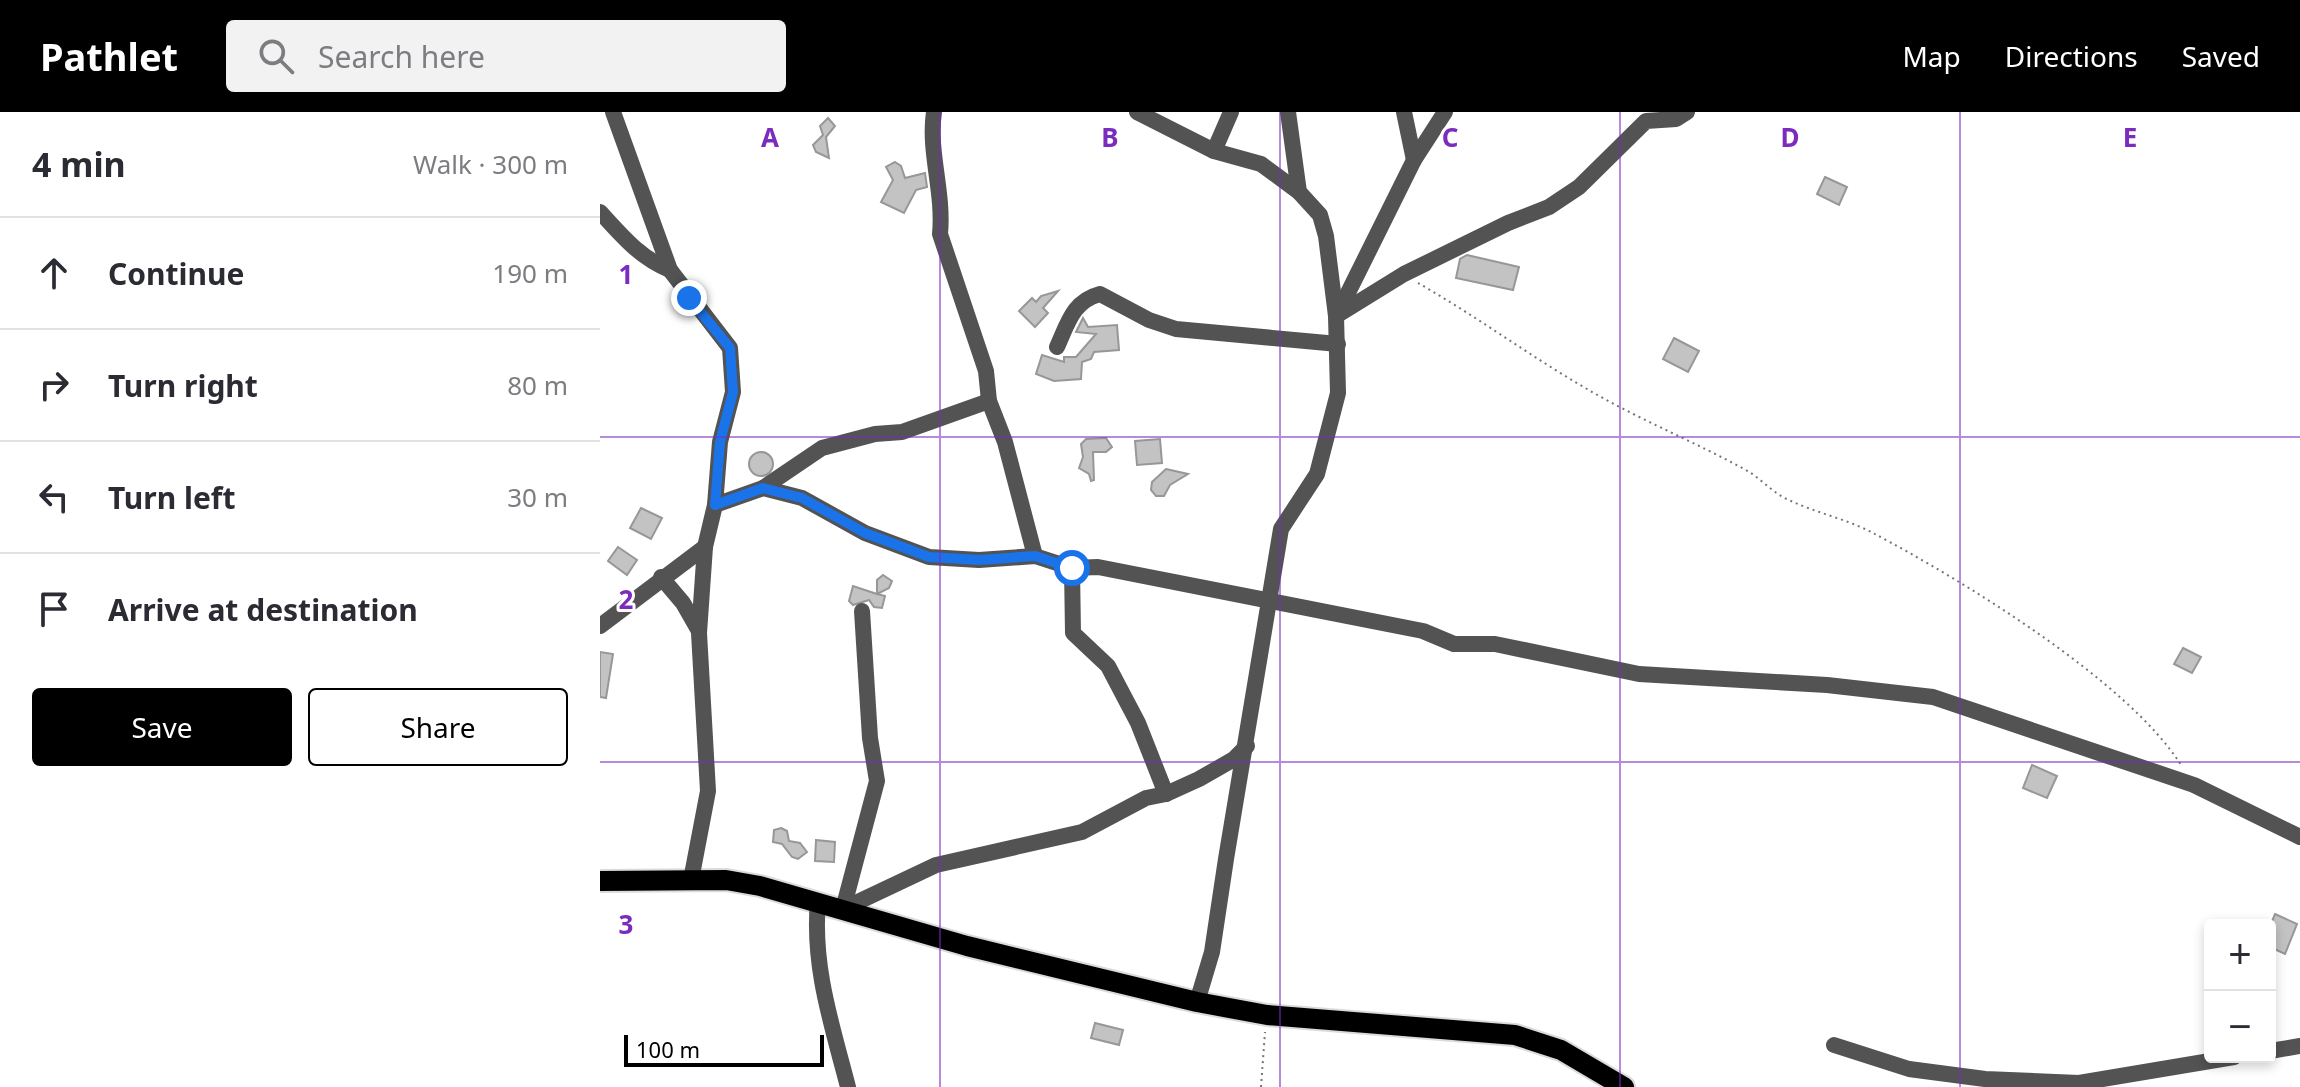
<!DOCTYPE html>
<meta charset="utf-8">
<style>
body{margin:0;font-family:"Noto Sans",sans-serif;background:#f2f2f3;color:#2b2b33}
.controls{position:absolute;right:24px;bottom:24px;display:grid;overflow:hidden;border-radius:8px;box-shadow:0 4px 12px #0003}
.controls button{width:72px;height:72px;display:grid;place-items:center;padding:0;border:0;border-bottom:2px solid #e1e1e2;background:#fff;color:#2b2b33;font:40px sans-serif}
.scale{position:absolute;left:24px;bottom:20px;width:200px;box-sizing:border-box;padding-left:8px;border:4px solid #000;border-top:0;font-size:22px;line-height:28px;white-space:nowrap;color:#000;-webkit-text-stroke:6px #fff;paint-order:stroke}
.stop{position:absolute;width:24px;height:24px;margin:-18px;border:6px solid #1a73e8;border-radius:50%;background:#fff}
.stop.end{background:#1a73e8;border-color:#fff;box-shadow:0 2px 8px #0008}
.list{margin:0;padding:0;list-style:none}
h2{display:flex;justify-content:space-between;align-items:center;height:104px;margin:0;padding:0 32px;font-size:34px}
h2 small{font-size:26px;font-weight:400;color:#7c7c81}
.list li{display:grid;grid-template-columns:52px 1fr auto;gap:24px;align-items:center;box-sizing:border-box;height:112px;padding:0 32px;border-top:2px solid #e1e1e2}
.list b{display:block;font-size:30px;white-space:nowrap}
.list em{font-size:26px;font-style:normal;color:#7c7c81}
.actions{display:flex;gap:16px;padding:24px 32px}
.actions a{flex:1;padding:18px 0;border:2px solid #000;border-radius:8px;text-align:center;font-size:28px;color:#000}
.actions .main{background:#000;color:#fff}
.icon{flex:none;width:44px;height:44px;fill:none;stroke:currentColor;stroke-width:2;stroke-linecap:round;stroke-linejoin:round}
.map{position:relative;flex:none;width:1700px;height:975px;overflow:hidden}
header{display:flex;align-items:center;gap:48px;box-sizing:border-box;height:112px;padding:0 40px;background:#000;color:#fff}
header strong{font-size:38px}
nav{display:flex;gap:44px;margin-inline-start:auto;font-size:28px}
.search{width:560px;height:72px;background:#f2f2f3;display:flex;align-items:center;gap:20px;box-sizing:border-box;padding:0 28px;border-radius:8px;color:#7c7c81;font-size:30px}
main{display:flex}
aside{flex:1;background:#fff}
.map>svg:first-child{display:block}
</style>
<header>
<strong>Pathlet</strong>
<div class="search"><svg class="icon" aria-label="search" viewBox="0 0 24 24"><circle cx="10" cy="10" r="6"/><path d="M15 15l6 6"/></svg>Search here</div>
<nav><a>Map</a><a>Directions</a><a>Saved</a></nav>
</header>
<main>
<aside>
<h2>4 min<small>Walk · 300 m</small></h2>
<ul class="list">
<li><svg class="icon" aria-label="ahead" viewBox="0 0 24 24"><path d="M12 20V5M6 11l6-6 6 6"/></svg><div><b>Continue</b></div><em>190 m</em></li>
<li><svg class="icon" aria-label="right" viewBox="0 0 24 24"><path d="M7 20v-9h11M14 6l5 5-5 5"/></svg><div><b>Turn right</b></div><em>80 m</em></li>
<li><svg class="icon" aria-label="left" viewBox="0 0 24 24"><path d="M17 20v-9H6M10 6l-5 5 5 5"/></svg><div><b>Turn left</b></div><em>30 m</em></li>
<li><svg class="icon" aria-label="arrive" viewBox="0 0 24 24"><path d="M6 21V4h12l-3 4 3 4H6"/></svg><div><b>Arrive at destination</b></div></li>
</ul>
<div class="actions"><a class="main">Save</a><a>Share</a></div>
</aside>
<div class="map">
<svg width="1700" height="975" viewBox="0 0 1700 975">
<rect width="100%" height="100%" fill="#fff"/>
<!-- building -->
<g fill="#c3c3c3" stroke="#979797" stroke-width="2">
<polygon points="228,6 235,14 226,25 229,46 216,40 213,33 223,23 220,14"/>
<polygon points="295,50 301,54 305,66 325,61 327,75 316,78 304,101 281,90 293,68 286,55"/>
<polygon points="1225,65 1247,75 1239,93 1217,82"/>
<polygon points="867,143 919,155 913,178 856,166 860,147"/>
<polygon points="458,179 443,196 448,201 435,215 419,199 432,186 436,190 441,184"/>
<polygon points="483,206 488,215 517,213 519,238 494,240 491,247 482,250 481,267 454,269 436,262 442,243 464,250 464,245 476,245 496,222 476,220"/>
<polygon points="1074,226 1099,239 1088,260 1063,247"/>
<polygon points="506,326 512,335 506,340 493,340 494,368 491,369 489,362 479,356 483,345 481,332 486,327"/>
<polygon points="560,327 562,351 537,353 535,329"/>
<circle cx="161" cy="352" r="12"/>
<polygon points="566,357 588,362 570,373 564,384 556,384 551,378 552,370"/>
<polygon points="41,396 62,406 51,427 30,416"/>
<polygon points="18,435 37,448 27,463 8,449"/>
<polygon points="283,463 292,469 289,476 277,482 285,484 282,496 274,495 269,488 253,493 249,489 253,474 277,482 277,468"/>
<polygon points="1583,536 1601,545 1592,561 1574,552"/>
<polygon points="0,540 13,542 6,586 0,585"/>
<polygon points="1432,653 1457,664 1447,686 1423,676"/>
<polygon points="181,716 187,719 189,729 200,731 207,740 198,747 192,745 182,732 173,730 174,718"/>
<polygon points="216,728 235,730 234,750 215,749"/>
<polygon points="1675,802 1697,812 1685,842 1670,835 1670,814"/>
<polygon points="495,911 523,918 519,933 491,926"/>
</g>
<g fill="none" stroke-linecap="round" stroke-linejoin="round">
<defs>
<polyline id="major" points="0,769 126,768 160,774 367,834 597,890 667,903 915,923 961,938 1024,975"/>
</defs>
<!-- major casing -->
<use href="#major" stroke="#dbdbdb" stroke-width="24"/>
<!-- path -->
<g stroke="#757575" stroke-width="2" stroke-dasharray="2 4" stroke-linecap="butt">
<path d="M 818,171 C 876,204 930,244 987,277 C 1038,307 1093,329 1144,357 C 1160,365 1172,381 1189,388 C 1216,401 1247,407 1273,421 C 1362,468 1528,569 1581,653"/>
<polyline points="661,975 665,920"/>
</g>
<!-- minor -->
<g stroke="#535353" stroke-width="16">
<polyline points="13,0 70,158 130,236 133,280 120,330 115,393 105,435 99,521 108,679 91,768"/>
<path d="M 334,0 C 328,40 344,79 340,122 L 386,259 L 389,289 L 405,330 L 435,444"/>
<polyline points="537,0 614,39 661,52 699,80"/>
<polyline points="804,0 814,48"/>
<polyline points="614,39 631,0"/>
<path d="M 0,100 C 22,124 40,146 70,158"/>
<polyline points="737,203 814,48 845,0"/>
<polyline points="736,204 804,162 908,111 949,95 979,75 1046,9 1076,7 1087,0"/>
<path d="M 457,235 C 468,211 473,189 500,182 L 549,208 L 576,217 L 738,232"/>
<polyline points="163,376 202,386 265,421 329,445 379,448 435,444 472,456 498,455 823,519 854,532 895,532 1039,562 1227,573 1333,585 1594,673 1700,725"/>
<polyline points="115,393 163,376 222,336 275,322 302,320 389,289"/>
<polyline points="472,456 473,521 508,554 538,611 566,682"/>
<polyline points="61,465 83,491 99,519"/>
<polyline points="0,514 105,435"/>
<path d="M 218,790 C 212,854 232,913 248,975"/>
<polyline points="243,797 336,753 482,720 546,686 566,682 599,667 634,647 647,634"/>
<polyline points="243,797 277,669 270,626 262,499"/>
<polyline points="597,890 612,840 626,747 681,417 717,362 738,281 736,204 726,124 720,103 699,80 688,0"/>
<polyline points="1234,933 1309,957 1385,967 1479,971 1634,945"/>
<polyline points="1670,939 1700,934"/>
</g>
<!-- major -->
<use href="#major" stroke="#000" stroke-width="20"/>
</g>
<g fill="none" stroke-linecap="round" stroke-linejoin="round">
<!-- route -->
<polyline stroke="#1a73e8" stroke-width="10" points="89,186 130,236 133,280 120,330 115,393 163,376 202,386 265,421 329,445 379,448 435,444 472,456"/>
</g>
<!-- grid -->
<path fill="none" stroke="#7b2cbf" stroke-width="2" stroke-opacity="0.55" d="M 340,0 L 340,975M 680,0 L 680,975M 1020,0 L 1020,975M 1360,0 L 1360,975M 0,325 L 1700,325M 0,650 L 1700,650"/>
<g font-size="26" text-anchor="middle" font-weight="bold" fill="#7b2cbf" stroke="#fff" stroke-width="6" stroke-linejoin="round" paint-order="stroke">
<text x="170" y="35">A</text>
<text x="510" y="35">B</text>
<text x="850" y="35">C</text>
<text x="1190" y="35">D</text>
<text x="1530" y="35">E</text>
<text x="26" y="172">1</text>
<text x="26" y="497">2</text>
<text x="26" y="822">3</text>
</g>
</svg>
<div class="controls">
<button>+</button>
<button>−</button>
</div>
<div class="scale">100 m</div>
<div class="stop" style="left:472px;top:456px"></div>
<div class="stop end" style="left:89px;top:186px"></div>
</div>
</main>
